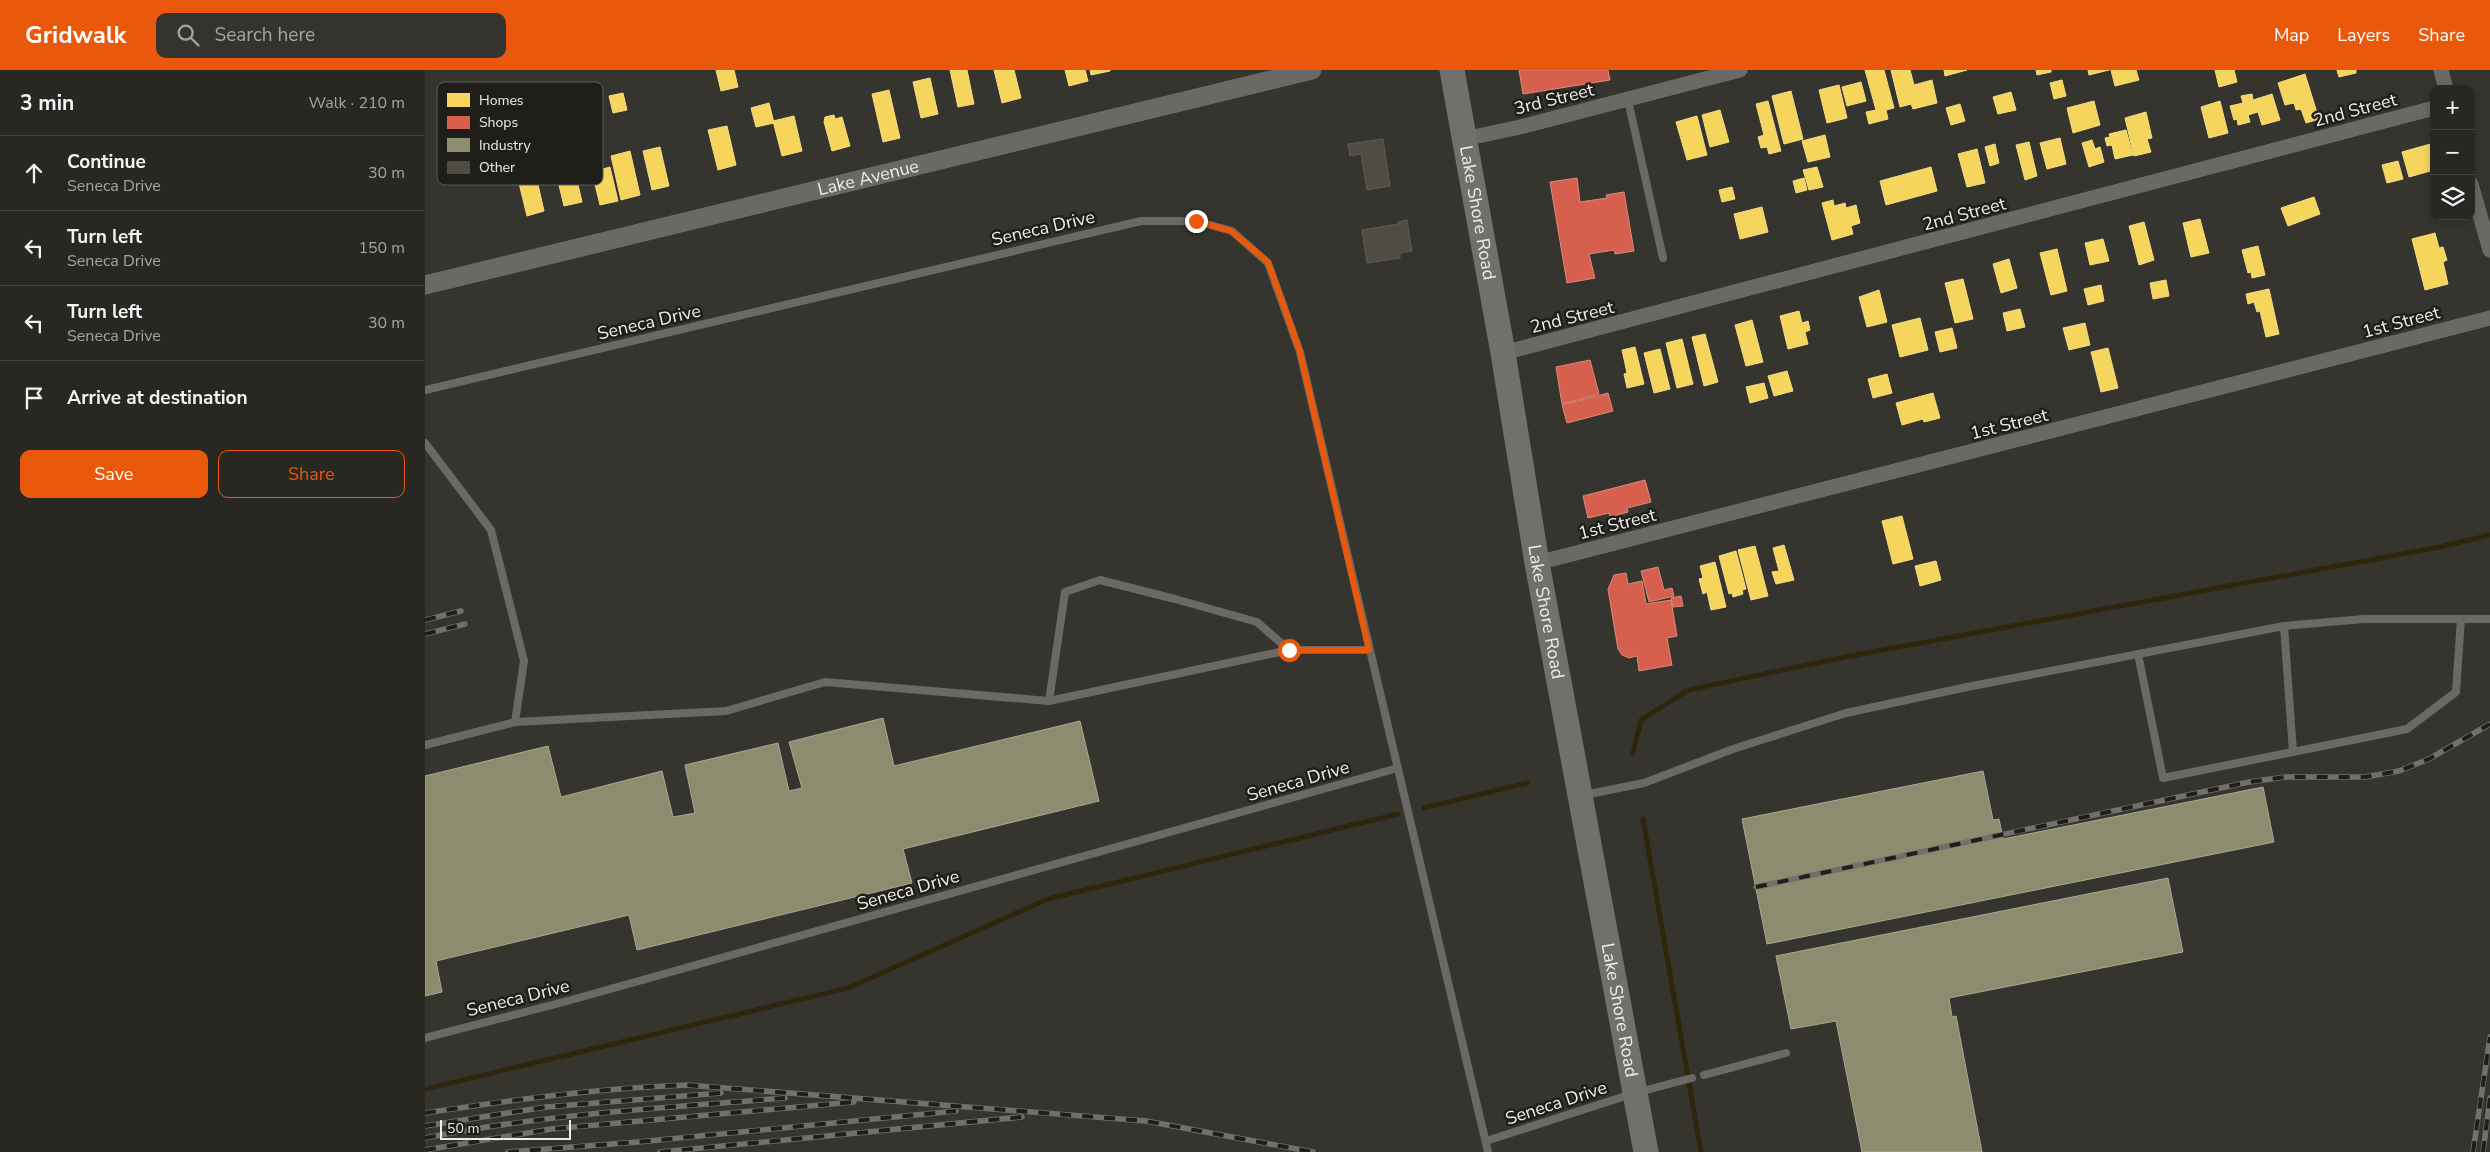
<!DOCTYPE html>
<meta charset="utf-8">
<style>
body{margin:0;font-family:"Nunito Sans",sans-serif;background:#34332f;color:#f1f3f6}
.controls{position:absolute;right:15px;top:15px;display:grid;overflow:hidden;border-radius:10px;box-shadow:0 2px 8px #0003}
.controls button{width:45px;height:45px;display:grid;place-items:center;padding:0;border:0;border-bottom:1px solid #444440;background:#282722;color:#f1f3f6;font:25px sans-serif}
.scale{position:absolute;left:15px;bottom:12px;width:131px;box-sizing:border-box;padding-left:5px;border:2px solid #efede7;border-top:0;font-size:14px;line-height:18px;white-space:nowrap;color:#efede7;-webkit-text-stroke:4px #1f1e19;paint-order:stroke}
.stop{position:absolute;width:15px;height:15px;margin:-11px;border:4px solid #ea580c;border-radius:50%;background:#fff}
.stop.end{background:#ea580c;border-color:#fff;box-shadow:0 1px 5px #0008}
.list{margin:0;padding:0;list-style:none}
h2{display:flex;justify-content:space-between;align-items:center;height:65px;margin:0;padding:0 20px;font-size:21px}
h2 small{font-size:16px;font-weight:400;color:#a5a5a5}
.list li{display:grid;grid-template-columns:32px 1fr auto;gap:15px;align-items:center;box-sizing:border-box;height:75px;padding:0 20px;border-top:1px solid #444440}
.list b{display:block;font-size:19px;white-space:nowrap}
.list p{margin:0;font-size:16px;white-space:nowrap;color:#a5a5a5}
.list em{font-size:16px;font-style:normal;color:#a5a5a5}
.actions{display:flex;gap:10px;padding:15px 20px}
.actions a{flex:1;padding:11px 0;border:1px solid #ea580c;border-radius:10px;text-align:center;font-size:18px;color:#ea580c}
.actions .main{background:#ea580c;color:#fff}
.icon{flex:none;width:28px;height:28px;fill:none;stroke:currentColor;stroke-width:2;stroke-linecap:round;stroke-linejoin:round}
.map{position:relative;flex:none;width:2065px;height:1082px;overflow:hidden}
header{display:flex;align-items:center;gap:30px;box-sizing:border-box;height:70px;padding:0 25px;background:#ea580c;color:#fff}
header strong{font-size:24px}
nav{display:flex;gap:28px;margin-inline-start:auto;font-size:18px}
.search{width:350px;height:45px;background:#34332f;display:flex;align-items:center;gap:12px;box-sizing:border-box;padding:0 18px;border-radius:10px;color:#a5a5a5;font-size:19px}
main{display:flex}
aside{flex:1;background:#282722}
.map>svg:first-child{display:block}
</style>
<header>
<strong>Gridwalk</strong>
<div class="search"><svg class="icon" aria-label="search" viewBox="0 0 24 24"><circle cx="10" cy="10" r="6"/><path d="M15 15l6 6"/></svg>Search here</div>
<nav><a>Map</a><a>Layers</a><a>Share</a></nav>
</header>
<main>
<aside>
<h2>3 min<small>Walk · 210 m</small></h2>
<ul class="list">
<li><svg class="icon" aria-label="ahead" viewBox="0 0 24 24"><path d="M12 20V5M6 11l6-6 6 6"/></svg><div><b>Continue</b><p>Seneca Drive</p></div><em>30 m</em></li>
<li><svg class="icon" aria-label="left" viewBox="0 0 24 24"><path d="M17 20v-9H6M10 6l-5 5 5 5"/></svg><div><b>Turn left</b><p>Seneca Drive</p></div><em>150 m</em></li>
<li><svg class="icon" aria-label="left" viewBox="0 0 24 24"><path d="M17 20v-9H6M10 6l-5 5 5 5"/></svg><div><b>Turn left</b><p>Seneca Drive</p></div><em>30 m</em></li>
<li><svg class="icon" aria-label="arrive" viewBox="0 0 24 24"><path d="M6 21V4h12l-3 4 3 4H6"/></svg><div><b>Arrive at destination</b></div></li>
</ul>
<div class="actions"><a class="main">Save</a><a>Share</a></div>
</aside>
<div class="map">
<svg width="2065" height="1082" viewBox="0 0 2065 1082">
<rect width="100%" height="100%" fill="#36342e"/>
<!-- homes -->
<g fill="#f6d55c" stroke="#f4dc86">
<polygon points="291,0 309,0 313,17 296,21"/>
<polygon points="525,0 542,0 549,34 533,37"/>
<polygon points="569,0 589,0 596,28 577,33"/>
<polygon points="640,0 660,0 663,11 644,16"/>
<polygon points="665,0 685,0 685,1 666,5"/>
<polygon points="1440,0 1459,0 1469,38 1461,40 1463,49 1444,54 1441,42 1451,40"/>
<polygon points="1466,0 1485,0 1489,15 1507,10 1512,33 1488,39 1486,34 1475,37"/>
<polygon points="1519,0 1542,0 1520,6"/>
<polygon points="1611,0 1626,0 1626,2 1612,5"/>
<polygon points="1663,0 1684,0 1664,5"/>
<polygon points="1686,0 1711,0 1714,10 1690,16"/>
<polygon points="1790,0 1809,0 1812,12 1794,17"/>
<polygon points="1912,0 1931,0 1931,3 1914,7"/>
<polygon points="1880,4 1894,49 1881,53 1876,39 1871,40 1869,33 1860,35 1853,13"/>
<polygon points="505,8 513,44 496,48 488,12"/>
<polygon points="1637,10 1641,26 1629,29 1625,13"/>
<polygon points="1436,12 1441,31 1422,36 1417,17"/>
<polygon points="1414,15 1422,48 1402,53 1394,20"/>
<polygon points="464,20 475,68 458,72 447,24"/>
<polygon points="1366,21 1378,69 1359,74 1347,26"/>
<polygon points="1586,22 1591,40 1573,44 1568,27"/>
<polygon points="198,23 202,40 188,43 184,26"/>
<polygon points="1827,24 1828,30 1847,24 1855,50 1837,55 1833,42 1823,45 1825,52 1813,55 1812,49 1809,50 1805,36 1818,33 1816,26"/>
<polygon points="1343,31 1356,81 1344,84 1342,77 1336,78 1333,67 1339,65 1331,34"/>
<polygon points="1669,31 1675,55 1648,63 1642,38"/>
<polygon points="1795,31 1803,63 1784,68 1776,37"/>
<polygon points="344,33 349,53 331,57 326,38"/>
<polygon points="1535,34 1540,51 1526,55 1521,38"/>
<polygon points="1295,40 1304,72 1285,77 1277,45"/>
<polygon points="1721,42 1727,68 1722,69 1726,82 1709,86 1700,48"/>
<polygon points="409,45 410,49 417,47 425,76 407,81 399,52 400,47"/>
<polygon points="369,46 377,81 357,86 348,51"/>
<polygon points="1272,46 1282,85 1262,90 1251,52"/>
<polygon points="302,56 311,95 293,100 283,60"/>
<polygon points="1701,60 1708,85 1690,89 1687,75 1682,76 1680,68 1685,67 1684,64"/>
<polygon points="1400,65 1405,87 1383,92 1377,71"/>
<polygon points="1635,68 1641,94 1622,99 1615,73"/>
<polygon points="1667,70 1670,79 1675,77 1679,92 1664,97 1657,73"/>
<polygon points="1604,72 1612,106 1600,110 1591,75"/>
<polygon points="2009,73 2009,100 1984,107 1977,82"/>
<polygon points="1570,74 1574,93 1565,96 1560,77"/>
<polygon points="235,77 244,116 227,120 218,81"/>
<polygon points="1552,79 1560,113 1542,117 1533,84"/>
<polygon points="205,81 215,125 196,130 186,86"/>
<polygon points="1973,91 1978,109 1962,113 1957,95"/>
<polygon points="109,97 119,141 102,146 91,101"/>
<polygon points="185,97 193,131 175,135 167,102"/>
<polygon points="1392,97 1398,117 1384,120 1378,100"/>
<polygon points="1506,97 1512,121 1461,135 1455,111"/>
<polygon points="151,106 157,132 139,136 133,111"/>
<polygon points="1379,108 1382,120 1371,123 1368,111"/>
<polygon points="1307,117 1310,129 1297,132 1294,120"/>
<polygon points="1889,127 1895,144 1863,156 1856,138"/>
<polygon points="1408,130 1409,136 1420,133 1421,138 1431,135 1435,153 1426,156 1428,164 1407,170 1397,133"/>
<polygon points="1337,137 1343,162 1315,169 1309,144"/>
<polygon points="1775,149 1784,183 1766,187 1758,153"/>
<polygon points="1719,152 1729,190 1714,195 1704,156"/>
<polygon points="2010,163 2014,178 2018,177 2022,190 2018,192 2023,214 2000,220 1987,169"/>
<polygon points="1678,169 1684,191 1665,195 1660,173"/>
<polygon points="1833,176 1840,205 1827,208 1826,202 1823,203 1817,180"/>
<polygon points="1632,179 1642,221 1626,225 1615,183"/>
<polygon points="1584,189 1592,218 1576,223 1568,194"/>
<polygon points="1538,209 1548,249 1530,253 1520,213"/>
<polygon points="1741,210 1744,226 1728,229 1725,213"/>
<polygon points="1676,215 1679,231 1663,235 1659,219"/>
<polygon points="1844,219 1854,264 1841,267 1835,241 1832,242 1829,232 1823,234 1821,224"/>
<polygon points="1454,220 1462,252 1442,257 1434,227"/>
<polygon points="1595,239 1600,257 1582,261 1578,243"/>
<polygon points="1374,241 1377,253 1383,251 1385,260 1380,262 1383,274 1363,279 1355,246"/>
<polygon points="1495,248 1503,280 1475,287 1467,255"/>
<polygon points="1327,250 1338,292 1321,296 1310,255"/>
<polygon points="1660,253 1665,275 1644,280 1638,258"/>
<polygon points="1527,258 1532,278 1515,282 1510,262"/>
<polygon points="1280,264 1293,312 1279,316 1267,267"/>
<polygon points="1257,269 1268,314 1252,318 1241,273"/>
<polygon points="1210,277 1219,314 1202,318 1199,304 1202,303 1197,280"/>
<polygon points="1683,278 1693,318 1676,322 1666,282"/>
<polygon points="1235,279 1245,319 1229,323 1219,283"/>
<polygon points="1362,301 1368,321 1349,326 1343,306"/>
<polygon points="1462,304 1467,323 1448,328 1443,309"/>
<polygon points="1339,313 1343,328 1325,333 1321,317"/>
<polygon points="1508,323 1515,348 1499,352 1498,349 1477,355 1471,333"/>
<polygon points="1477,446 1488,489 1468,494 1457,451"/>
<polygon points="1359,475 1369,510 1351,514 1347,502 1354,501 1348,478"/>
<polygon points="1330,476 1343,526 1326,530 1313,480"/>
<polygon points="1311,481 1321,519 1317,520 1318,524 1308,527 1307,523 1304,524 1294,486"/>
<polygon points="1511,491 1516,510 1495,516 1490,496"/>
<polygon points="1290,492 1301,537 1286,540 1282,522 1278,524 1274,509 1278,508 1275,496"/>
</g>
<!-- shops -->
<g fill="#d6604d" stroke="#de8a7b">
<polygon points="1094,0 1183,0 1185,10 1098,24"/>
<polygon points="1152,108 1155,132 1182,128 1181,125 1199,122 1209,181 1190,184 1189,180 1164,184 1170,208 1142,213 1125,112"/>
<polygon points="1165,290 1174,324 1137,334 1131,297"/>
<polygon points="1183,323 1188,341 1142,353 1137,335"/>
<polygon points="1220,410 1226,432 1202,438 1203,442 1185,447 1184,443 1163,448 1158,426"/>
<polygon points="1233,497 1239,520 1247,518 1249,526 1224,532 1216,501"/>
<polygon points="1201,503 1203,514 1217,511 1221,534 1246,530 1252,566 1242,568 1247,595 1214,601 1212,586 1204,588 1197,585 1193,579 1183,519 1189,505"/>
<polygon points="1256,526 1258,536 1248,537 1246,528"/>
</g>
<!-- industry -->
<g fill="#8c8c6e" stroke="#aaa992">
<polygon points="458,648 469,696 655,651 674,731 478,779 487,813 212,880 204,845 11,891 17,922 0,926 0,706 123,676 136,727 237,701 248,747 270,743 260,695 353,673 364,721 377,718 364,672"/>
<polygon points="1558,701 1568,750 1574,749 1578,769 1838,717 1849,772 1342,874 1317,749"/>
<polygon points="1743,808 1758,882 1524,928 1527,947 1531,946 1557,1082 1437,1082 1411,951 1366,959 1351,886"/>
</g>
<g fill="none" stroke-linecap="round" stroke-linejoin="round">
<!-- stream -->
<g stroke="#2e260a" stroke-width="5">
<polyline points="1208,683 1216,650 1263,620 1425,586 2015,477 2065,465"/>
<polyline points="999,738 1102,713"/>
<polyline points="1218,749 1276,1082"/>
<polyline points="0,1019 423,918 623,829 973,744"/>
</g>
</g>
<!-- building -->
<g fill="#4f4c43" stroke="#5e5c57">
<polygon points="958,69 965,116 942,120 936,84 925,86 923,74"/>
<polygon points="982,150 987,181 975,183 975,188 942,193 937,160 973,154 973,152"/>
</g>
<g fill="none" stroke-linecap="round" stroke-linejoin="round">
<!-- service -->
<g stroke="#6a6966" stroke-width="8">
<polyline points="1203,30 1238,188"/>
<polyline points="0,320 716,151 771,151 807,161 843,193 875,282 1063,1082"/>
<polyline points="0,373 66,460 99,591 90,652"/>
<polyline points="1859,556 1868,682"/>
<polyline points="1713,584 1738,708 1982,659 2031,622 2036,549"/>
<polyline points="624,631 640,522 675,510 750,529 832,552 864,580"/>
<polyline points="0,675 90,652 301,641 400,612 624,631 864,580 944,580"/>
<polyline points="1159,725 1219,713 1308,679 1421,643 1542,617 1859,556 1939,549 2065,549"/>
<polyline points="0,968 146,930 973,698"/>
<polyline points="1279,1005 1361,983"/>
<polyline points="1061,1071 1210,1023 1267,1008"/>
</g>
<!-- minor -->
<g stroke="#6a6966" stroke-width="15">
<polyline points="2016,0 2021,19"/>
<polyline points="1039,69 1095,57 1315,0"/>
<polyline points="2046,114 2065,180"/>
<polyline points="1078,283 2009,38"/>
<polyline points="1112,493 2065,248"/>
</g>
<!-- tertiary -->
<path stroke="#6a6966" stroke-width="19" id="s1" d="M 0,215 L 887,0"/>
<!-- trunk -->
<path stroke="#71706c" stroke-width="25" id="s2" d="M 1027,0 L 1078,283 L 1112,493 L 1221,1082"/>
<defs>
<g id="rail">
<polyline points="0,550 36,541"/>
<polyline points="0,564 40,554"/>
<polyline points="1331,817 1824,712 1860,707 1940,707 1974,701 2004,689 2065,654"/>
<path d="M 0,1043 C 87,1030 174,1018 262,1015 L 721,1051 L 888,1082"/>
<polyline points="0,1056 121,1037 296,1023"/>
<path d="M 0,1068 C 118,1044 240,1038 360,1028"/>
<polyline points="0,1080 126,1059 429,1032"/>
<polyline points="83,1082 213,1072 531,1041"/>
<polyline points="235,1082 597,1047"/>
<polyline points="2048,1082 2065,967"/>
<polyline points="2058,1082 2065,1028"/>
</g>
</defs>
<!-- rail casing -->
<use href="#rail" stroke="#72706d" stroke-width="5.5"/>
<!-- rail -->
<use href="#rail" stroke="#1f1e19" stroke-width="4" stroke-dasharray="11" stroke-linecap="butt"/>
</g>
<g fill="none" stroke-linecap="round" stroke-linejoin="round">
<!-- route -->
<polyline stroke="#ea580c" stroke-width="6" points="771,151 806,161 843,192 875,282 944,580 864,580"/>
</g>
<g text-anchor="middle" stroke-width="5" stroke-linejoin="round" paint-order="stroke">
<!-- street labels -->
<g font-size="18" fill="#efede7" stroke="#1f1e19">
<text transform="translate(1129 29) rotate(-14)" y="6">3rd Street</text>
<text transform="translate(1930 40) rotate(-15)" y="6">2nd Street</text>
<text dy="6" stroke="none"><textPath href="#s1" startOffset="456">Lake Avenue</textPath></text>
<text dy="6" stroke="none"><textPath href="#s2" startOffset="145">Lake Shore Road</textPath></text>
<text transform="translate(1539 144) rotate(-15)" y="6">2nd Street</text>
<text transform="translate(618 158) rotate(-13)" y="6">Seneca Drive</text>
<text transform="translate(1147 247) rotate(-14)" y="6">2nd Street</text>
<text transform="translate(224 252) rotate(-13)" y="6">Seneca Drive</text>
<text transform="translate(1976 252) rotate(-15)" y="6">1st Street</text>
<text transform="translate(1584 354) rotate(-14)" y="6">1st Street</text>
<text transform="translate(1192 454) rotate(-14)" y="6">1st Street</text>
<text dy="6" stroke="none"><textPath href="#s2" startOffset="550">Lake Shore Road</textPath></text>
<text transform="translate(873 711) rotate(-16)" y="6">Seneca Drive</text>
<text transform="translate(483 820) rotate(-16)" y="6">Seneca Drive</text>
<text transform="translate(93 928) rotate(-14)" y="6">Seneca Drive</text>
<text dy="6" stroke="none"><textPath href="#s2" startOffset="955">Lake Shore Road</textPath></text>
<text transform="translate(1131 1033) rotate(-18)" y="6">Seneca Drive</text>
</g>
</g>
<!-- legend -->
<rect x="12" y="12" width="166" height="103" rx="8" fill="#1f1e19" stroke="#5d5c57" stroke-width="1"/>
<rect x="22" y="23" width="23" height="14" fill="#f6d55c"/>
<rect x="22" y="46" width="23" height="13" fill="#d6604d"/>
<rect x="22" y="68" width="23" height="14" fill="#8c8c6e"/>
<rect x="22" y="91" width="23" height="13" fill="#4f4c43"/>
<g font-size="14" fill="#efede7">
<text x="54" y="35">Homes</text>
<text x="54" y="57">Shops</text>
<text x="54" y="80">Industry</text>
<text x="54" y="102">Other</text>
</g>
</svg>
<div class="controls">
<button>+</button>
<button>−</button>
<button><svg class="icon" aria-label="layers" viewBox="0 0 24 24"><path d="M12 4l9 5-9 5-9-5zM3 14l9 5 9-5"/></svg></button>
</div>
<div class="scale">50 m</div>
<div class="stop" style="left:864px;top:580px"></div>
<div class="stop end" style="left:771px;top:151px"></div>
</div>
</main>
